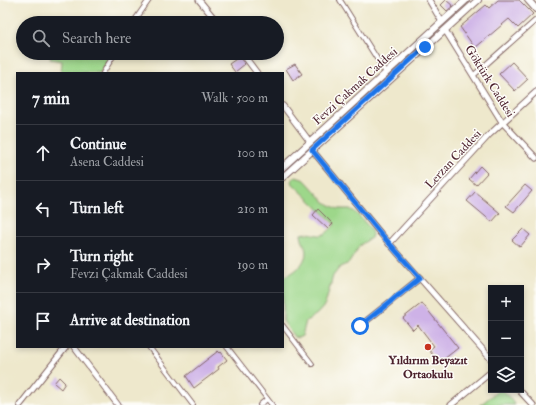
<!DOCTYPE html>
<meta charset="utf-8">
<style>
body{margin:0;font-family:"IM FELL Double Pica",serif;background:#242831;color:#f1f3f6}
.controls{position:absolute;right:12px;bottom:12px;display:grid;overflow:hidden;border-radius:0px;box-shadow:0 2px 6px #0003}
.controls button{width:36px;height:36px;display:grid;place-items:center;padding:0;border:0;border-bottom:1px solid #363941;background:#171b24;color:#f1f3f6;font:20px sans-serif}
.stop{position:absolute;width:12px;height:12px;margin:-9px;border:3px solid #1a73e8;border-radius:50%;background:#fff}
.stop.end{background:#1a73e8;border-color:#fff;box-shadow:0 1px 4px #0008}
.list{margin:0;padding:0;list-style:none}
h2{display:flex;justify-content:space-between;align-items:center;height:52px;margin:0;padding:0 16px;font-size:17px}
h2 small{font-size:13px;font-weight:400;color:#9ea1a6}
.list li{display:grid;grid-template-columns:26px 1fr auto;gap:12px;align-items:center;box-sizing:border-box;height:56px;padding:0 16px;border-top:1px solid #363941}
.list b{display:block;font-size:15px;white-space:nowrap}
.list p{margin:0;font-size:13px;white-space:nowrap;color:#9ea1a6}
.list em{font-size:13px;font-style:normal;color:#9ea1a6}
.icon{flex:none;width:22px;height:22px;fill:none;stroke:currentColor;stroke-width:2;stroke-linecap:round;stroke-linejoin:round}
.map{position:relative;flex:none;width:536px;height:405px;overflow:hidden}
.search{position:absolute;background:#171b24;box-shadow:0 2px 6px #0003;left:16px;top:16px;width:268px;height:44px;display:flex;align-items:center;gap:10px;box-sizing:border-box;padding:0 14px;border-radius:22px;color:#9ea1a6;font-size:15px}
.panel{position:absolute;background:#171b24;box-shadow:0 2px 6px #0003;left:16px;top:72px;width:268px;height:276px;border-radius:0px}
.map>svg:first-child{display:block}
</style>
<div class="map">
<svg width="536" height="405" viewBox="0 0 536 405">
<rect width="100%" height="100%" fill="#fdfcf7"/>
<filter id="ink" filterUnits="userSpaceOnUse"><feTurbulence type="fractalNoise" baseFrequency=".025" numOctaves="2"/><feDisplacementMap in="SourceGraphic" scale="8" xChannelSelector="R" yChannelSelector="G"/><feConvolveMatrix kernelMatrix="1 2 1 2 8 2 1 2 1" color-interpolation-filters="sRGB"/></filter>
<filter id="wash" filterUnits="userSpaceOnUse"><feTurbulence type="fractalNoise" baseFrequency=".012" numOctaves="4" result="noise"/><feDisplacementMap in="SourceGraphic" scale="16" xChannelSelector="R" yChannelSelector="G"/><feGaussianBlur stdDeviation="0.9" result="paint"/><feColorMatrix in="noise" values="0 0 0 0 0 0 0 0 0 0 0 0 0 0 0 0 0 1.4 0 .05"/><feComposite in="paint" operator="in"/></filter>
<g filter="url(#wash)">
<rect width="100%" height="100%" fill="#eee8cc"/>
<!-- green -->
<g fill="#9dd78a" stroke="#747b5a">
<polygon points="51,53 113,53 100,73 61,73 62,61 50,59"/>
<path d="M 296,177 L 305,180 L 324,201 L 330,205 L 338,209 L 350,209 L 355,212 L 371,229 L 372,235 L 371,238 L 360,245 L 349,263 L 340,267 L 333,276 L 325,305 L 317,314 L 306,321 L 302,336 L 298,338 L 294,337 L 283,321 L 283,277 C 293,274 306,264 306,252 C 306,246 301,241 301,234 C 318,230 319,244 335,224 L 291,182 L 292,179 Z"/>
<polygon points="499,390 503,390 515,405 480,405"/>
</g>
<g id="blocks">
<!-- building -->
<g fill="#ceb2e7">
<polygon points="446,0 453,6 447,11 441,5"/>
<polygon points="498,0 519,0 533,14 518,28 509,19 475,48 460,27 486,5 489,8"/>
<polygon points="239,57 245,64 235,72 229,64"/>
<polygon points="512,62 528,79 515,91 499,74"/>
<polygon points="295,64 302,74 293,80 286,69"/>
<polygon points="480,166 487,173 476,185 469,179"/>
<polygon points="525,185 532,191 514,212 506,206"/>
<polygon points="475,192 500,213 492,222 467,201"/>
<polygon points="318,209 333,224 328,229 313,215"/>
<polygon points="523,229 530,235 520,247 512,240"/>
<polygon points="422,303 458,348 439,363 429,350 434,346 418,325 413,330 403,318"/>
<polygon points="218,351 220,353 221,352 227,360 218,367 219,369 194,388 186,376"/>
<polygon points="59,377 65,383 61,389 54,383"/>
</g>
</g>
</g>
<g filter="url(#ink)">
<use href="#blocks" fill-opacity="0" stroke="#836563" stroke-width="1"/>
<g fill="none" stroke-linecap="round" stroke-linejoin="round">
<defs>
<g id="minor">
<polyline points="340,0 386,73"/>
<polyline points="35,23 37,23"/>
<polyline points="133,23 149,0"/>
<polyline points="103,73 115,53"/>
<polyline points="474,75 536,20"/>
<polyline points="283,326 312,364"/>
<polyline points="149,347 193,405"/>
<polyline points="227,347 272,405"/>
<polyline points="260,405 267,399"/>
</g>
<g id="tertiary">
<polyline points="199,0 218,23"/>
<polyline points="429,0 442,22"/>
<polyline points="445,30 502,122 536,158"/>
<polyline points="242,53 257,73"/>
<polyline points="283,106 310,142"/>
<polyline points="312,150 381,234 491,359"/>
<polyline points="389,244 489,135 536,92"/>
<polyline points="360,326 420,278"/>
<polyline points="74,347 118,405"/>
<polyline points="519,390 533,405"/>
<polyline points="20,405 66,347"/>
<polyline points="451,405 491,372"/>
</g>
<g id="secondary">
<polyline points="528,0 536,9"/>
<polyline points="283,167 466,0"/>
<polyline points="283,177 478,0"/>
</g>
</defs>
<!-- minor casing -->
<use href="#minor" stroke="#836563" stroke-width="6"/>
<!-- tertiary casing -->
<use href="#tertiary" stroke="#836563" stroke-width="7"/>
<!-- secondary casing -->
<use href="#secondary" stroke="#836563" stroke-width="8"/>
<!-- minor -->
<use href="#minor" stroke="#fff" stroke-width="4"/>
<!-- tertiary -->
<use href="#tertiary" stroke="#fff" stroke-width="5"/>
<!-- secondary -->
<use href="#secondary" stroke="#fff" stroke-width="6"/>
</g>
</g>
<g fill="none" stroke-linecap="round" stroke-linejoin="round" filter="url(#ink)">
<!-- route -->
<polyline stroke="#1a73e8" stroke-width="5" points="360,326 420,278 381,234 312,150 425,47"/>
</g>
<!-- markers -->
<circle fill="#c8321e" stroke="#fdfcf7" stroke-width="1.5" cx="428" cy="347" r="4"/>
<g text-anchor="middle" stroke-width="3" stroke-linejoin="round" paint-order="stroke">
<!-- street labels -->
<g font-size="12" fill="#4a1f2b" stroke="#fdfcf7">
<text transform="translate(490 81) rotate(58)" y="4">Göktürk Caddesi</text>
<text transform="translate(355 86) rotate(-42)" y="4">Fevzi Çakmak Caddesi</text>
<text transform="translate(453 159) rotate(-47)" y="4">Lerzan Caddesi</text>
</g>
<!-- poi labels -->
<g font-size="12" font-weight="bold" fill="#4a1f2b" stroke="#fdfcf7">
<text x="428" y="364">Yıldırım Beyazıt<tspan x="428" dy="14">Ortaokulu</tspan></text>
</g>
</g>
</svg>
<div class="controls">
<button>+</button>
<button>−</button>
<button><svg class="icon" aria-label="layers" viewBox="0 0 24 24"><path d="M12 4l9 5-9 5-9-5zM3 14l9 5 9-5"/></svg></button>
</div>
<div class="stop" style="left:360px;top:326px"></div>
<div class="stop end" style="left:425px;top:47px"></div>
<div class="search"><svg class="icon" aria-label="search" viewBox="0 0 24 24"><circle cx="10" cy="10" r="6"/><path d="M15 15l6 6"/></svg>Search here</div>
<section class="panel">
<h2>7 min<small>Walk · 500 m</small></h2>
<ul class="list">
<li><svg class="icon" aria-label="ahead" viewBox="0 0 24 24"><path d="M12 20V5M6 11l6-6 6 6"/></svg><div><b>Continue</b><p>Asena Caddesi</p></div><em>100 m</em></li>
<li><svg class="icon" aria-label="left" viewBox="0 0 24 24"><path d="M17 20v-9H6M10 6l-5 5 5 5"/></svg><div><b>Turn left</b></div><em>210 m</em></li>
<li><svg class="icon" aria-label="right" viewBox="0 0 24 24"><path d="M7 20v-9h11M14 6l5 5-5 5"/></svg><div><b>Turn right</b><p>Fevzi Çakmak Caddesi</p></div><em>190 m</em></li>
<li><svg class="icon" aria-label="arrive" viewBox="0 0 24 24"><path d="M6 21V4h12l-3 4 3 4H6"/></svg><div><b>Arrive at destination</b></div></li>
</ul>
</section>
</div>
